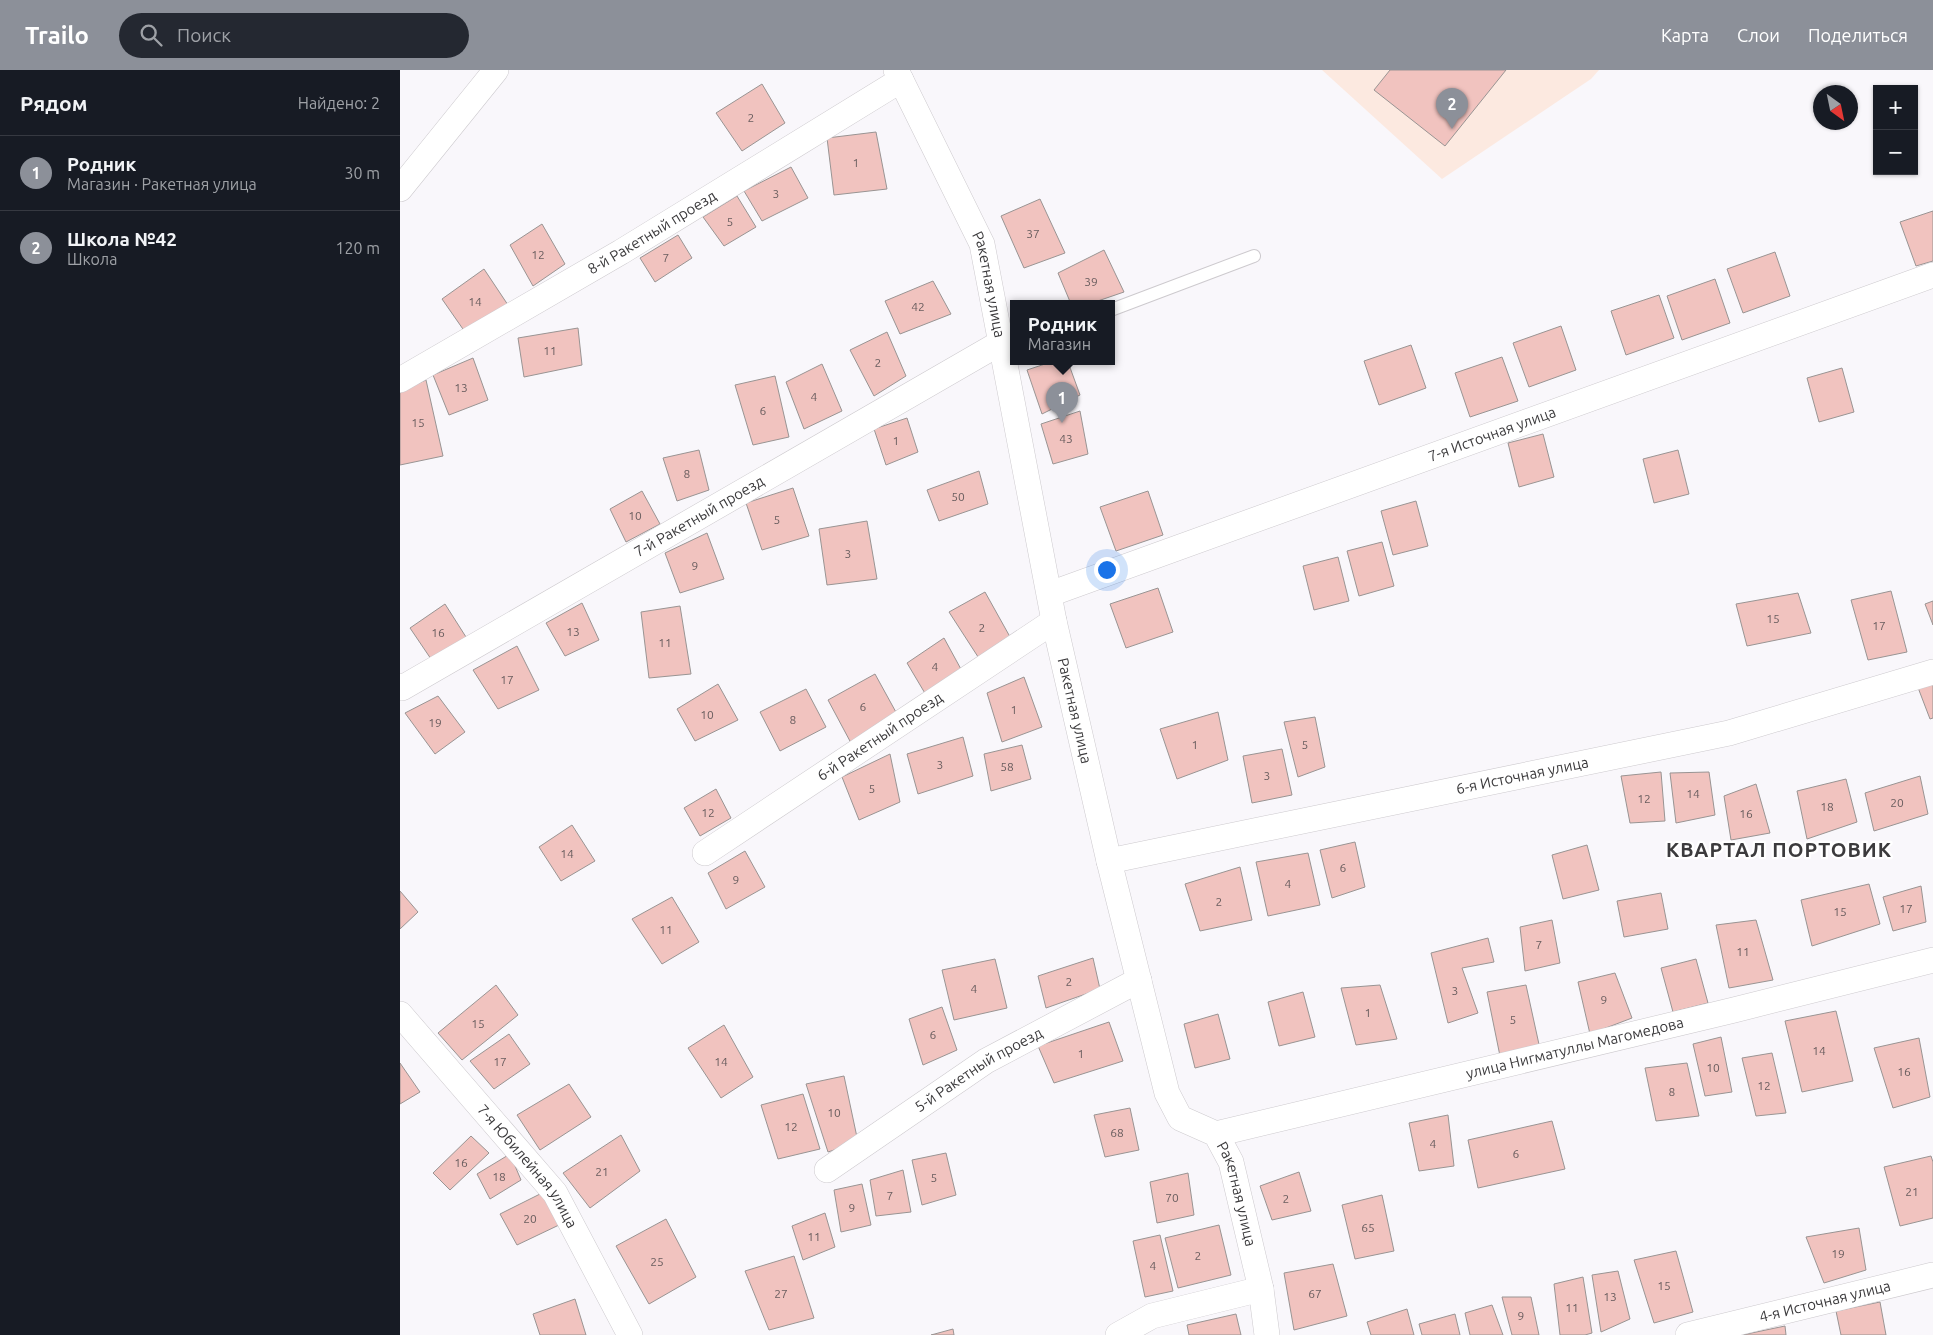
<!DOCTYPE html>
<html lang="ru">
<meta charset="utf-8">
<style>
body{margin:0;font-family:Ubuntu,sans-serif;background:#242831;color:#f1f3f6}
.controls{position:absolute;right:15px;top:15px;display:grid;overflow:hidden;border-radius:0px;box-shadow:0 1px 4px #0004}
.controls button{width:45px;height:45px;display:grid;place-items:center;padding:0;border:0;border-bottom:1px solid #363941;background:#171b24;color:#f1f3f6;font:25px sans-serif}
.compass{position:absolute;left:1413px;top:15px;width:45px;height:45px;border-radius:50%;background:#171b24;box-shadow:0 1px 4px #0004;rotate:147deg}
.you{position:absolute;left:706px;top:499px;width:18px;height:18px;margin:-12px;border:4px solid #fff;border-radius:50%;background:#1a73e8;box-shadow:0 0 0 8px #1a73e833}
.badge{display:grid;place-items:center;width:32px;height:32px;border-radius:50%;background:#8c9099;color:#fff;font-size:16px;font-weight:700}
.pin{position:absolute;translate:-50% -41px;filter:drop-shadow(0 1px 2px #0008)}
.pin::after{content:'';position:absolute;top:26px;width:18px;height:15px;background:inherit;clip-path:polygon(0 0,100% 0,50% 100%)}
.popup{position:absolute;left:610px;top:230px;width:105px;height:65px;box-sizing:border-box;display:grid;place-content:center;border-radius:0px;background:#171b24;filter:drop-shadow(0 1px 4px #0005);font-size:16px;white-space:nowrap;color:#9ea1a6}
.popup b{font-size:19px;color:#f1f3f6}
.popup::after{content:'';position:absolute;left:50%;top:100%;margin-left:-10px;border:10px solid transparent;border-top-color:#171b24}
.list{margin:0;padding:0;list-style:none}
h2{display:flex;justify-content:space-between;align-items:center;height:65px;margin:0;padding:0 20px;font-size:21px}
h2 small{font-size:16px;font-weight:400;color:#9ea1a6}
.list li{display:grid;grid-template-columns:32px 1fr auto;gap:15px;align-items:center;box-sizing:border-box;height:75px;padding:0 20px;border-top:1px solid #363941}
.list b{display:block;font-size:19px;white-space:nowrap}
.list p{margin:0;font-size:16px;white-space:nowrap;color:#9ea1a6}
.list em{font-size:16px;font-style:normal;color:#9ea1a6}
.icon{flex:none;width:28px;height:28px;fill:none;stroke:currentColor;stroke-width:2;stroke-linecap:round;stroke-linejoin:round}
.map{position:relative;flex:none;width:1533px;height:1265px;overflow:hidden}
header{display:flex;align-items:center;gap:30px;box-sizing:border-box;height:70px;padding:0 25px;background:#8c9099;color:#fff}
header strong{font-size:24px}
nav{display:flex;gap:28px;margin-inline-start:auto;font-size:18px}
.search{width:350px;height:45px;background:#242831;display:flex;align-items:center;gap:12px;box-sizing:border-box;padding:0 18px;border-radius:28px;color:#9ea1a6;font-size:19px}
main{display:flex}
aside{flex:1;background:#171b24}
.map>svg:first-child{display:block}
</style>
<header>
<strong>Trailo</strong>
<div class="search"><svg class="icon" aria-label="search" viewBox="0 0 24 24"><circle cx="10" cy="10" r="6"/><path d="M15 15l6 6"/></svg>Поиск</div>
<nav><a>Карта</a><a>Слои</a><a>Поделиться</a></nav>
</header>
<main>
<aside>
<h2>Рядом<small>Найдено: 2</small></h2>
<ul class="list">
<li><span class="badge">1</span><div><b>Родник</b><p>Магазин · Ракетная улица</p></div><em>30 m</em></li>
<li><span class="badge">2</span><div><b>Школа №42</b><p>Школа</p></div><em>120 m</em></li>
</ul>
</aside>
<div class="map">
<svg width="1533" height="1265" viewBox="0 0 1533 1265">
<rect width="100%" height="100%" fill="#f9f7fb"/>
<!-- education -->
<polygon fill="#fce9e0" points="922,0 1199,0 1191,9 1042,109"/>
<!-- building -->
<g fill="#f1c3bf" stroke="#999493">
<polygon points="990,0 1106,0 1045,76 974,20"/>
<polygon points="362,14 385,53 342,81 316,43"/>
<polygon points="476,62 487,119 434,125 427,68"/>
<polygon points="391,97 408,128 362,151 344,121"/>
<polygon points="337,126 356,157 324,176 303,147"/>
<polygon points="640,129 665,183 624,198 601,146"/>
<polygon points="1533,141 1533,191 1516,196 1500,152"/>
<polygon points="142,154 165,194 133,216 110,175"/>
<polygon points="278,165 292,188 255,212 240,188"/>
<polygon points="704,180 724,222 689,234 671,234 658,203"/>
<polygon points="1375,182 1390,226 1343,243 1327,199"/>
<polygon points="84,199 108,235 65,262 42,229"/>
<polygon points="1315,209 1330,253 1282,270 1267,226"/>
<polygon points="533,211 551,244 500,264 485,231"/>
<polygon points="1259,225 1274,268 1226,285 1211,241"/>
<polygon points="1161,256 1176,300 1129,317 1113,273"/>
<polygon points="178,258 182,295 124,307 118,268"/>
<polygon points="487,262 506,306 474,326 450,280"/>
<polygon points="1011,275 1026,318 979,335 964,291"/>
<polygon points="1102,287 1118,331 1070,347 1055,303"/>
<polygon points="73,288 88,330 49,345 33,305"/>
<polygon points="651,292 668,292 680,325 642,344 627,300"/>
<polygon points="422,294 442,341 404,359 386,312"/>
<polygon points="1442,298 1454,342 1419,352 1407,308"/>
<polygon points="375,306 389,367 353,375 335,315"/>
<polygon points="26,310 43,386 0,395 0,321"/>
<polygon points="680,341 688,384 653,394 641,354"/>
<polygon points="507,348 518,382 486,395 474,359"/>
<polygon points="1143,364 1154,407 1119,417 1108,373"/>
<polygon points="299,380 309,420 277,431 263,388"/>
<polygon points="1278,380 1289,424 1254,433 1243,389"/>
<polygon points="579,401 588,434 539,451 527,420"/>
<polygon points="393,418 409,466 362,480 346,433"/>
<polygon points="242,421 260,454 226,472 210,439"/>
<polygon points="748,421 763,465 716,481 700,437"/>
<polygon points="1016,431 1028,476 993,485 981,441"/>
<polygon points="467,451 477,509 427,515 419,459"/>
<polygon points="307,463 324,509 280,523 265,483"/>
<polygon points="982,472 994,516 959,526 947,481"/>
<polygon points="938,487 949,531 914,540 903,496"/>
<polygon points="758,518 773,562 726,578 710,534"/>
<polygon points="1491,521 1507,582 1468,590 1451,530"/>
<polygon points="585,522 614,574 582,593 549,542"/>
<polygon points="1398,523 1411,563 1347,576 1336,534"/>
<polygon points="1533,531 1533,555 1525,534"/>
<polygon points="182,533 199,570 165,586 146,553"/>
<polygon points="45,534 66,567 31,589 10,558"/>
<polygon points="280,536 291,604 249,608 241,542"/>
<polygon points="544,568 562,601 526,625 507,593"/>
<polygon points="117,576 139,620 98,639 73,600"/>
<polygon points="475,604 497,644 451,673 428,630"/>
<polygon points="624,607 642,657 602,672 587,623"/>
<polygon points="1533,612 1533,648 1530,649 1517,615"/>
<polygon points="318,614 338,650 295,671 277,639"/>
<polygon points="406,619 426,657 380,681 360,642"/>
<polygon points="38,626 65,662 35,684 5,643"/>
<polygon points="818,642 828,690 777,709 760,659"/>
<polygon points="915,647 925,697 898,707 884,652"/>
<polygon points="563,667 573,706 518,724 507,684"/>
<polygon points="622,675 631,709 591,721 584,684"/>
<polygon points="882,679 892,725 852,733 843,686"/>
<polygon points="490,684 500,732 459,750 442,707"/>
<polygon points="1261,702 1265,751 1230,753 1221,706"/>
<polygon points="1309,702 1315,745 1276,753 1270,703"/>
<polygon points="1520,706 1528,744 1474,761 1465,723"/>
<polygon points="1446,709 1457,752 1407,769 1397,721"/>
<polygon points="1356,714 1370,763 1331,770 1324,726"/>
<polygon points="316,719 331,748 300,766 284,738"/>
<polygon points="172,755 195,791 161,811 139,777"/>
<polygon points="955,772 965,817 932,828 920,780"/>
<polygon points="1187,775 1199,820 1163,829 1152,785"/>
<polygon points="345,781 365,817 326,839 308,803"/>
<polygon points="908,783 920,835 868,846 856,792"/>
<polygon points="840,797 852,850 800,861 785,814"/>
<polygon points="1469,814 1480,854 1412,876 1401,830"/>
<polygon points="1521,816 1526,852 1493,861 1483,827"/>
<polygon points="0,821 18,842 0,859"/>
<polygon points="1261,823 1268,859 1224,867 1217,831"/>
<polygon points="272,827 299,872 262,894 232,849"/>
<polygon points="1152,850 1160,893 1125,901 1120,857"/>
<polygon points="1356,850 1373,910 1329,918 1316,855"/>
<polygon points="1088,868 1094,892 1062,898 1078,943 1048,953 1031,883"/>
<polygon points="693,888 700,919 646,938 638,906"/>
<polygon points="595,889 607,938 554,950 542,900"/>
<polygon points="1296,889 1308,933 1273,942 1261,898"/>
<polygon points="1215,903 1232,948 1190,964 1178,912"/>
<polygon points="96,915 118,945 62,990 38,963"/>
<polygon points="980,915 997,969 956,975 941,918"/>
<polygon points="1126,915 1140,979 1101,991 1087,922"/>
<polygon points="903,922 915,967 879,976 868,932"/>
<polygon points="542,937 557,980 523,995 509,949"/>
<polygon points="1436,941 1453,1011 1402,1022 1385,951"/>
<polygon points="818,944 830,989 795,998 784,954"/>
<polygon points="709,952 723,991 654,1013 638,976"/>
<polygon points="324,955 353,1007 321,1028 288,978"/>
<polygon points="109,964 130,994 94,1019 70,991"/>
<polygon points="1321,967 1332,1022 1305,1026 1293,974"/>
<polygon points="1519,968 1530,1027 1493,1038 1474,978"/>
<polygon points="1372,983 1386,1043 1356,1046 1342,988"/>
<polygon points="0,993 20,1022 0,1034"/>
<polygon points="1287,993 1299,1046 1256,1051 1245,998"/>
<polygon points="444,1006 458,1072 428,1082 406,1014"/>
<polygon points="169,1014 191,1047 140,1080 117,1045"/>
<polygon points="403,1024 420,1079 378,1089 361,1035"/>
<polygon points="730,1038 739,1080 705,1087 694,1045"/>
<polygon points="1048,1045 1054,1096 1019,1101 1009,1053"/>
<polygon points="1152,1051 1165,1099 1078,1118 1068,1070"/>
<polygon points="221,1065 240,1101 190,1138 163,1103"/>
<polygon points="71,1066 89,1083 50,1120 33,1103"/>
<polygon points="546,1083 556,1125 522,1135 512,1090"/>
<polygon points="110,1084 121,1110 90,1129 77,1104"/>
<polygon points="1531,1086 1533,1092 1533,1148 1500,1156 1484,1097"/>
<polygon points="503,1100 511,1142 476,1146 470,1110"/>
<polygon points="899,1102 911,1141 872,1150 860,1116"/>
<polygon points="788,1103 794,1145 757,1153 750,1112"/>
<polygon points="462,1114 471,1155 441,1162 434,1120"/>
<polygon points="142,1123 159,1155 117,1175 100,1144"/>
<polygon points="982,1125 994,1181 955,1189 942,1135"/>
<polygon points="425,1143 435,1177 403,1190 392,1156"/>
<polygon points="266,1149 296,1207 249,1234 216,1176"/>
<polygon points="819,1155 831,1205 778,1218 765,1168"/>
<polygon points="1459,1158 1466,1200 1424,1213 1406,1167"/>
<polygon points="760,1165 773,1221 745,1227 733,1171"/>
<polygon points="1276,1181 1293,1242 1254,1253 1234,1190"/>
<polygon points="394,1186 414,1248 369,1260 345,1201"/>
<polygon points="933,1194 947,1246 894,1260 884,1203"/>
<polygon points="1218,1201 1230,1249 1201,1262 1192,1205"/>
<polygon points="1183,1207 1192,1263 1185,1265 1160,1265 1154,1214"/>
<polygon points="1102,1227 1131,1227 1139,1265 1112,1265"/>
<polygon points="175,1229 186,1265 140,1265 133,1244"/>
<polygon points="1480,1232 1486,1265 1441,1265 1436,1241"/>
<polygon points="1092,1235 1103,1265 1070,1265 1065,1243"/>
<polygon points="1007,1239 1014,1265 971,1265 967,1252"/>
<polygon points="836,1244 841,1265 789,1265 787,1255"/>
<polygon points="1055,1244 1060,1265 1022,1265 1019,1254"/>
<polygon points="1385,1256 1386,1265 1342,1265"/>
<polygon points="553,1259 554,1265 531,1265"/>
</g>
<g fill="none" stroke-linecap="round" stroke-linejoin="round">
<defs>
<polyline id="service" points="711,240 854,186"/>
<g id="minor">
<path id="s1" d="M 496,0 L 582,174 L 654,551 L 709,791 L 767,1023 L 780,1048 L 816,1064 L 831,1092 L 861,1219 L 867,1265"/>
<polyline points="0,119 96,0"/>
<path id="s2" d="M 0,310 L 221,182 L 501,10"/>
<path id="s3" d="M 650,524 L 1533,205"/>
<path id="s4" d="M 0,616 L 2,618 L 600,273"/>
<path id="s5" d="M 305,783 L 654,551"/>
<path id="s6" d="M 709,791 L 1329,663 L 1533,602"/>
<path id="s7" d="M 0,944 L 155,1123 L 230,1265"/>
<path id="s8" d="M 816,1064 L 1334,940 L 1533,890"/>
<path id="s9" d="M 427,1100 L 586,991 L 739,910"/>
<polyline points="718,1265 752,1246 861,1219"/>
<path id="s10" d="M 1288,1265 L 1533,1205"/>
</g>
</defs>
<!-- service casing -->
<use href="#service" stroke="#cdcace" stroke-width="14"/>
<!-- minor casing -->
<use href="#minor" stroke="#cdcace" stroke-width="26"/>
<!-- service -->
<use href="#service" stroke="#fff" stroke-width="12"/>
<!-- minor -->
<use href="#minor" stroke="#fff" stroke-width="25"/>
</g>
<g text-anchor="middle" stroke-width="4.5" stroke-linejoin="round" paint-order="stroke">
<!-- number labels -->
<g font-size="12" fill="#695d5e">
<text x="351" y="52">2</text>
<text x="456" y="97">1</text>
<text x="376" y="128">3</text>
<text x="330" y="156">5</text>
<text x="633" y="168">37</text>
<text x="138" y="189">12</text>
<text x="266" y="192">7</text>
<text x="691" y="216">39</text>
<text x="75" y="236">14</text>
<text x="518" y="241">42</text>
<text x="150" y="285">11</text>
<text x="478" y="297">2</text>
<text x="61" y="322">13</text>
<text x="414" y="331">4</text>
<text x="363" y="345">6</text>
<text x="18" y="357">15</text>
<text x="666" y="373">43</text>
<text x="496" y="375">1</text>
<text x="287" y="408">8</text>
<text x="558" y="431">50</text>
<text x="235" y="450">10</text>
<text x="377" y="454">5</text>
<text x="448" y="488">3</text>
<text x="295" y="500">9</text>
<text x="1373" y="553">15</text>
<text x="1479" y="560">17</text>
<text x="582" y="562">2</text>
<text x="173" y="566">13</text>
<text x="38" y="567">16</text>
<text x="265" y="577">11</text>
<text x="535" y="601">4</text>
<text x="107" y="614">17</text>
<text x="463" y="641">6</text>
<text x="614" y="644">1</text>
<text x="307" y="649">10</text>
<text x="393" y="654">8</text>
<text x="35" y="657">19</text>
<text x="795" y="679">1</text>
<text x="905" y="679">5</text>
<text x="540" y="699">3</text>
<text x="607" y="701">58</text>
<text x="867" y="710">3</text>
<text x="472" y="723">5</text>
<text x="1293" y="728">14</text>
<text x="1244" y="733">12</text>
<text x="1497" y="737">20</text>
<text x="1427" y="741">18</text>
<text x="308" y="747">12</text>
<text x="1346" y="748">16</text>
<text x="167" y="788">14</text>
<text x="943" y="802">6</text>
<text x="336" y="814">9</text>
<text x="888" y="818">4</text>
<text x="819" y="836">2</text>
<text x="1506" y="843">17</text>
<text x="1440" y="846">15</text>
<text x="266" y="864">11</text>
<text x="1139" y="879">7</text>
<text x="1343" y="886">11</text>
<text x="669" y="916">2</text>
<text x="574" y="923">4</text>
<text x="1055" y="925">3</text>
<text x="1204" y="934">9</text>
<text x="968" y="947">1</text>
<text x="1113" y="954">5</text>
<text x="78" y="958">15</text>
<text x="533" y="969">6</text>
<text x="1419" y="985">14</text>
<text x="681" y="988">1</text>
<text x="100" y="996">17</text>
<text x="321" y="996">14</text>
<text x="1313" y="1002">10</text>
<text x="1504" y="1006">16</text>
<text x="1364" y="1020">12</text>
<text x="1272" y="1026">8</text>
<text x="434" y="1047">10</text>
<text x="391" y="1061">12</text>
<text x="717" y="1067">68</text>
<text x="1033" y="1078">4</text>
<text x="1116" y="1088">6</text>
<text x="61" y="1097">16</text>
<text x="202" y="1106">21</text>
<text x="99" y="1111">18</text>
<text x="534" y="1112">5</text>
<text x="1512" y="1126">21</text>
<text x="490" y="1130">7</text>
<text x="772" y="1132">70</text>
<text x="886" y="1133">2</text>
<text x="452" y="1142">9</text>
<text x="130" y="1153">20</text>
<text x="968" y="1162">65</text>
<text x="414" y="1171">11</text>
<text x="1438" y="1188">19</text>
<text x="798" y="1190">2</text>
<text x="257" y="1196">25</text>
<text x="753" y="1200">4</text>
<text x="1264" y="1220">15</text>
<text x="381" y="1228">27</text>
<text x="915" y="1228">67</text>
<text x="1210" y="1231">13</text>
<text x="1172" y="1242">11</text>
<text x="1121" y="1250">9</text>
</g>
<!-- street labels -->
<g font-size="15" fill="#3c3b3d" stroke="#fff">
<text dy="5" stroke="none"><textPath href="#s2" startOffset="292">8-й Ракетный проезд</textPath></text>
<text dy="5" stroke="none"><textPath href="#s1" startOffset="235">Ракетная улица</textPath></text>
<text dy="5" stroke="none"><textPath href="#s3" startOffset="470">7-я Источная улица</textPath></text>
<text dy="5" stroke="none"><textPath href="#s4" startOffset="346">7-й Ракетный проезд</textPath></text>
<text dy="5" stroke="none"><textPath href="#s1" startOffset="670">Ракетная улица</textPath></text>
<text dy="5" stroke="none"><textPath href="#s5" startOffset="210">6-й Ракетный проезд</textPath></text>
<text dy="5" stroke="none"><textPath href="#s6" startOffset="422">6-я Источная улица</textPath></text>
<text dy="5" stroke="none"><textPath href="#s8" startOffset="369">улица Нигматуллы Магомедова</textPath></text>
<text dy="5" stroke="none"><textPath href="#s9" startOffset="182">5-й Ракетный проезд</textPath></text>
<text dy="5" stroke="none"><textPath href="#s7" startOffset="199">7-я Юбилейная улица</textPath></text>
<text dy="5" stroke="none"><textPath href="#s1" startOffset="1195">Ракетная улица</textPath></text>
<text dy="5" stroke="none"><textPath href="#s10" startOffset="141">4-я Источная улица</textPath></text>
</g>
<!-- district labels -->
<g font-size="20" font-weight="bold" letter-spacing="1" fill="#3c3b3d" stroke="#fff">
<text x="1379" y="787">КВАРТАЛ ПОРТОВИК</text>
</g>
</g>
</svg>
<div class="controls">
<button>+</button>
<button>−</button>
</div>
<svg class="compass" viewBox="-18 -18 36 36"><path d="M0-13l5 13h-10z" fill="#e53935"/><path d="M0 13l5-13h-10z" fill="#9ea1a6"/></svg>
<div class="you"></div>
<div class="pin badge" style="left:662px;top:353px">1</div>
<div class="popup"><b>Родник</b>Магазин</div>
<div class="pin badge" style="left:1052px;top:59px">2</div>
</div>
</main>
